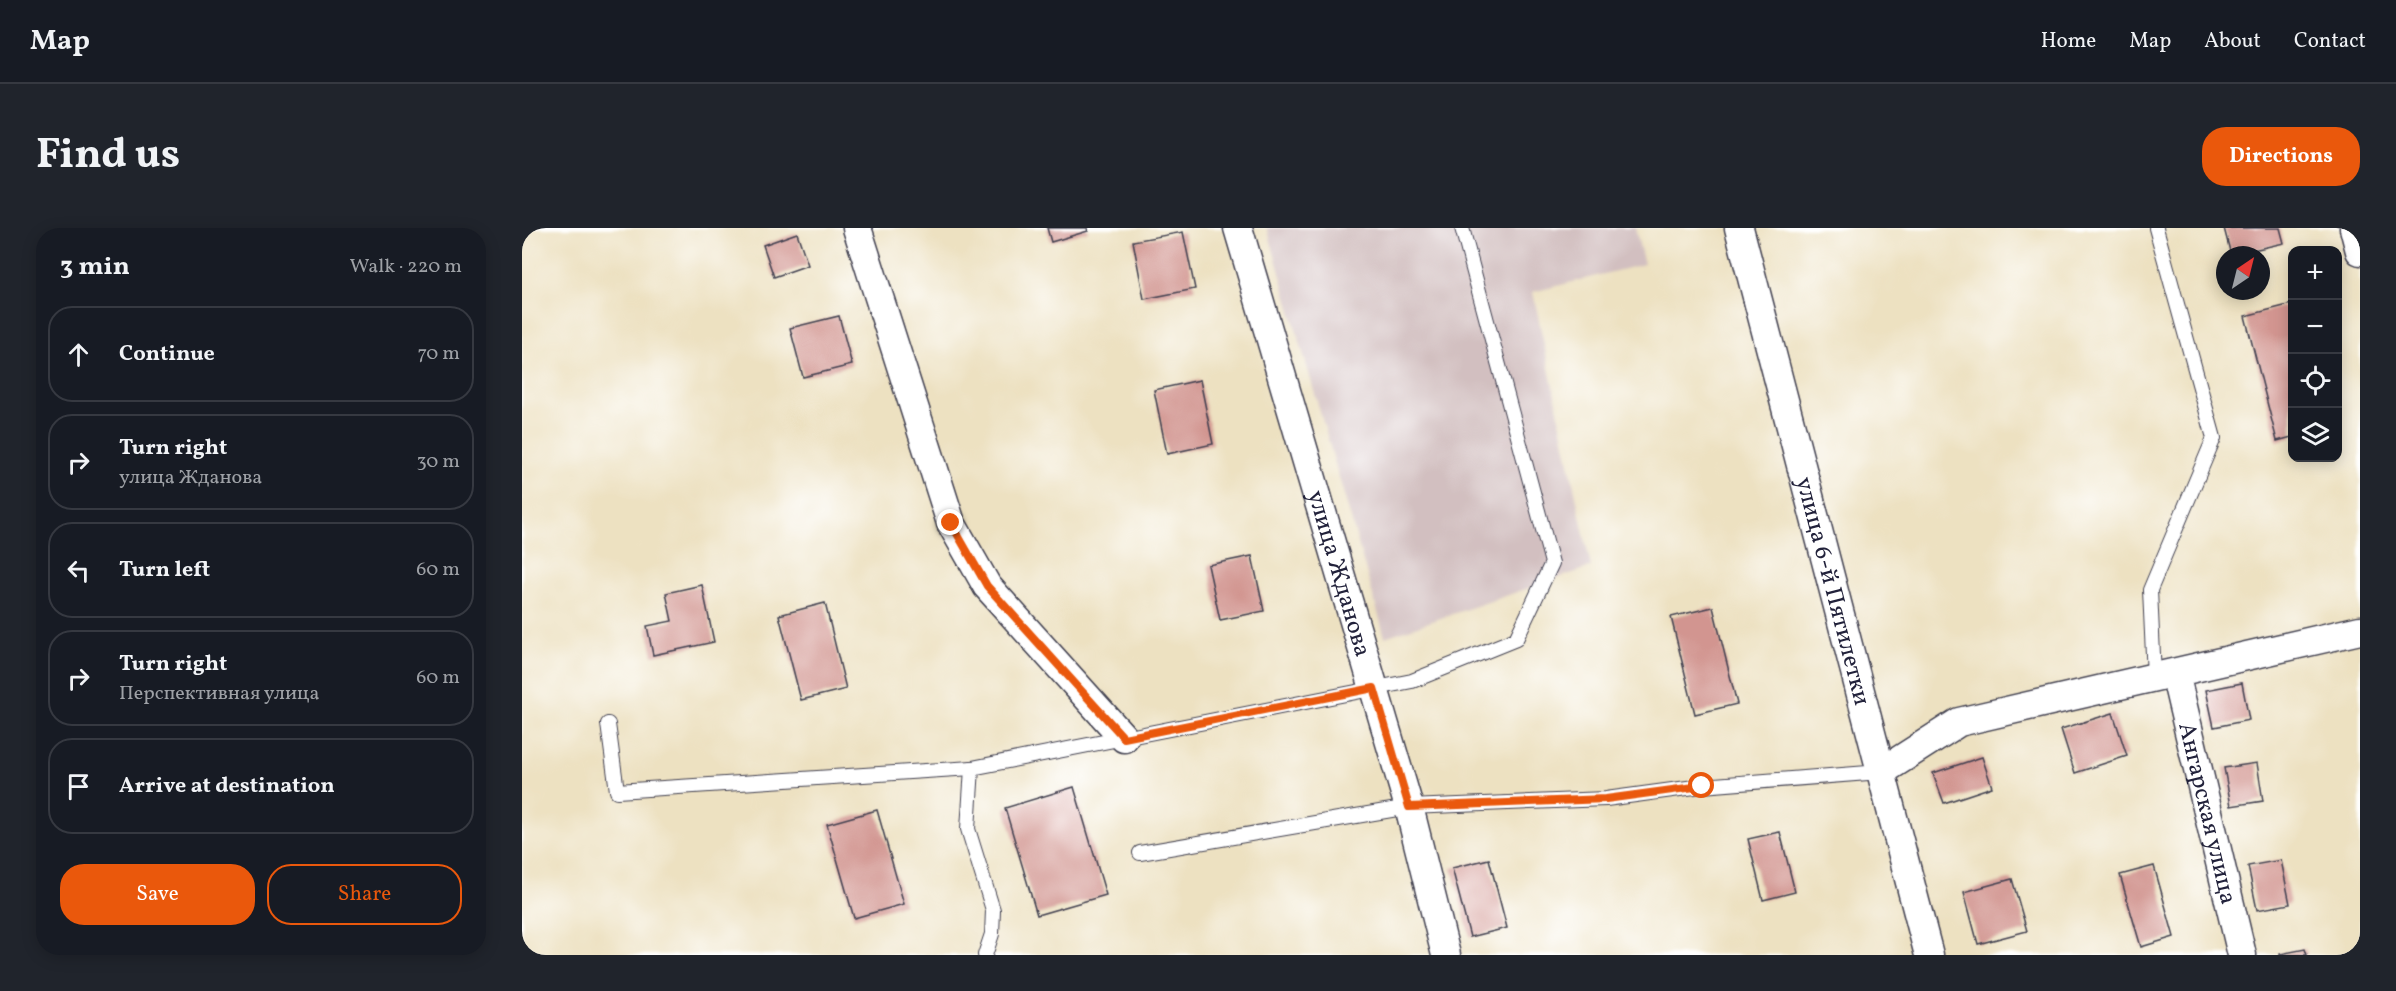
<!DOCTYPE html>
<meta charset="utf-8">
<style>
body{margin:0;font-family:Vollkorn,serif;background:#20242c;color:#f1f3f6}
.controls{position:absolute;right:18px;top:18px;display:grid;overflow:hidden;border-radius:12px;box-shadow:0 3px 15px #0003}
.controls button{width:54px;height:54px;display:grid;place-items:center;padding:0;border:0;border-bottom:2px solid #363941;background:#171b24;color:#f1f3f6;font:30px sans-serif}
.compass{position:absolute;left:1694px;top:18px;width:54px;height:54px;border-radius:50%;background:#171b24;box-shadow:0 3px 15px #0003;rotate:35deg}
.stop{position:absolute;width:18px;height:18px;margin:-14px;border:4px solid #ea580c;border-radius:50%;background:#fff}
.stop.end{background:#ea580c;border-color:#fff;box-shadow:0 2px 6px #0008}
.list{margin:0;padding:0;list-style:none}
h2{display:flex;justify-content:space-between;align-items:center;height:78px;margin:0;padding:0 24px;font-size:26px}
h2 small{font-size:20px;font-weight:400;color:#9ea1a6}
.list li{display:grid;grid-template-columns:39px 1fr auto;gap:18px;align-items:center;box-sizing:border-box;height:96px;margin:0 12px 12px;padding:0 12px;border:2px solid #363941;border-radius:24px}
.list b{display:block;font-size:22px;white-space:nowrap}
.list p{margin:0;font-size:20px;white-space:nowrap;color:#9ea1a6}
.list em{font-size:20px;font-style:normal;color:#9ea1a6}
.actions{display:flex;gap:12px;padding:18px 24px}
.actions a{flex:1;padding:14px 0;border:2px solid #ea580c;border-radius:24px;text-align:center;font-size:21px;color:#ea580c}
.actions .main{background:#ea580c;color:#fff}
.icon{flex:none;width:33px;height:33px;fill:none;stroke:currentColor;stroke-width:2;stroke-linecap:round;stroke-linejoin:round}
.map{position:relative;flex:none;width:1838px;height:727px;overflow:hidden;border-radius:24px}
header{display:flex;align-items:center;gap:36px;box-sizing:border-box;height:84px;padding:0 30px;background:#171b24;border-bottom:2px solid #363941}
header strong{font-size:28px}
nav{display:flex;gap:33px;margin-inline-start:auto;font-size:21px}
.intro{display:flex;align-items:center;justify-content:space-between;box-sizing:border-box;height:144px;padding:0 36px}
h1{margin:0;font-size:42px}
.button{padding:15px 27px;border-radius:24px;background:#ea580c;color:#fff;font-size:21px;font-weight:700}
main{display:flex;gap:36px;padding:0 36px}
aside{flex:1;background:#171b24;border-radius:24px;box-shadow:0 3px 15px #0003}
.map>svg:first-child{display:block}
</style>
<header>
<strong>Map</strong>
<nav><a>Home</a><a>Map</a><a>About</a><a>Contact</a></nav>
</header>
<div class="intro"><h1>Find us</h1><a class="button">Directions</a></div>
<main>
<aside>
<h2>3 min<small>Walk · 220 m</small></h2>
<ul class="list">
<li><svg class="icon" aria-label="ahead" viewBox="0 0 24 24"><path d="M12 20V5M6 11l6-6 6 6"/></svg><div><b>Continue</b></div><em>70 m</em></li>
<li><svg class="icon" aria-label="right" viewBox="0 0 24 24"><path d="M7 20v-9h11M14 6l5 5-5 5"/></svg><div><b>Turn right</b><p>улица Жданова</p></div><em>30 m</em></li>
<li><svg class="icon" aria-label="left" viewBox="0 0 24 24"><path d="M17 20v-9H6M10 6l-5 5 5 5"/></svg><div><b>Turn left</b></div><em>60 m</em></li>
<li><svg class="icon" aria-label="right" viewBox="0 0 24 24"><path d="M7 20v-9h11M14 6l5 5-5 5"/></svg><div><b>Turn right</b><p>Перспективная улица</p></div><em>60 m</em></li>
<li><svg class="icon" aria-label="arrive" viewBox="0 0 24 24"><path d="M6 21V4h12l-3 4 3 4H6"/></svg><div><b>Arrive at destination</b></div></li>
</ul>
<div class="actions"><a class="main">Save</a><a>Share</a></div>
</aside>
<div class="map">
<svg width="1838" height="727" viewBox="0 0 1838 727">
<rect width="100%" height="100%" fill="#fff"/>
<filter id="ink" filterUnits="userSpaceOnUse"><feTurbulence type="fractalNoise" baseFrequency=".0167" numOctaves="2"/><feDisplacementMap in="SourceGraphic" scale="12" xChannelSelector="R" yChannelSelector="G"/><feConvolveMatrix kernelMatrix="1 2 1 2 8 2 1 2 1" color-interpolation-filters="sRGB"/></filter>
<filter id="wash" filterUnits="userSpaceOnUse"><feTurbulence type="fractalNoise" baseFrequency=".008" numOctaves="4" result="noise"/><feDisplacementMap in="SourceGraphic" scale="24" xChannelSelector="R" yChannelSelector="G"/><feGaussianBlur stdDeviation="1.35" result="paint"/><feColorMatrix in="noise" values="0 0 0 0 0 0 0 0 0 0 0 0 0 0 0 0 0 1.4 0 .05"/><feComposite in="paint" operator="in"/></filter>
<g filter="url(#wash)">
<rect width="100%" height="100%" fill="#ede1c1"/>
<!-- industrial -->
<polygon fill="#d2bfc0" points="745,0 1113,0 1122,36 1011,64 1069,339 863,409"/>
<g id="blocks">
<!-- building -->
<g fill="#d29590">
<polygon points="525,0 565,0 566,3 529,14"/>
<polygon points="1702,0 1758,0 1762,15 1709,27"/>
<polygon points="661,4 673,61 622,71 611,13"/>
<polygon points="275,5 286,37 252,49 241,17"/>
<polygon points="1770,76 1770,209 1755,213 1723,88"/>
<polygon points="317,88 330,137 281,149 268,100"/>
<polygon points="678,152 691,216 645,226 632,162"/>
<polygon points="730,328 742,383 698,392 686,337"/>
<polygon points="180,357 192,414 131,427 125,398 150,393 144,365"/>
<polygon points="303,375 324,461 279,472 257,387"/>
<polygon points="1191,379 1215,476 1173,486 1149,389"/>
<polygon points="1720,455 1727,492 1692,499 1684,462"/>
<polygon points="1591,485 1605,528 1553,545 1539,501"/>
<polygon points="1460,529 1470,559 1422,575 1411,545"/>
<polygon points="1735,535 1741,573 1709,578 1702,540"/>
<polygon points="552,559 584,667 515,687 483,580"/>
<polygon points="355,582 382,676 332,690 305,596"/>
<polygon points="1258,604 1273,664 1241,672 1226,611"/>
<polygon points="967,631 985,700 948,709 930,640"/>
<polygon points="1759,632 1768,676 1735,682 1726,638"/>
<polygon points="1632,638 1652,709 1619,719 1598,647"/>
<polygon points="1490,651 1505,703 1456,716 1442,664"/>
<polygon points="1783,721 1785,727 1758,727 1758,726"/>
</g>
</g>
</g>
<g filter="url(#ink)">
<use href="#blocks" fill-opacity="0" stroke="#403f4f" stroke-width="1.5"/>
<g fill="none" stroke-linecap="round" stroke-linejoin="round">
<defs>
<g id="service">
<polyline points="1632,449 1628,362 1692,210 1634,0"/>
<polyline points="86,496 95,563 450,540 890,453 994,411 1030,335 940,0"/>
<polyline points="450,540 446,601 471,682 470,706 463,727"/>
<polyline points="618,625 887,579 1084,571 1180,558 1359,544"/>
</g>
<g id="minor">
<polyline points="335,0 429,295 465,358 602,510"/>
<path id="s1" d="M 716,0 L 887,579 L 924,727"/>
<path id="s2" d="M 1217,0 L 1407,727"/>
<polyline points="1832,0 1838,23"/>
<path id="s3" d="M 1653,445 L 1720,727"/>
<polyline points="1359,544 1437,494 1838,402"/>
</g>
</defs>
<!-- service casing -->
<use href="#service" stroke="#403f4f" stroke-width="16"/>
<!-- minor casing -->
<use href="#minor" stroke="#403f4f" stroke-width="31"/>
<!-- service -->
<use href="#service" stroke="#fff" stroke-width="14"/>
<!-- minor -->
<use href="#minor" stroke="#fff" stroke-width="28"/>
</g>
</g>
<g fill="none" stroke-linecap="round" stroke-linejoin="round" filter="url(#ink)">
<!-- route -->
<polyline stroke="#ea580c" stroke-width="8" points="429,295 465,358 602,510 852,460 887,579 1084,571 1180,558"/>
</g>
<g text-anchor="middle" stroke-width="5" stroke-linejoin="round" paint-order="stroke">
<!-- street labels -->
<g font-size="24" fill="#22223b" stroke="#fff">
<text dy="8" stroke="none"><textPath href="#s1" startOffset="360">улица Жданова</textPath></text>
<text dy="8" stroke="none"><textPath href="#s2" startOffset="375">улица 6-й Пятилетки</textPath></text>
<text dy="8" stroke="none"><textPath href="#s3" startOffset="144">Ангарская улица</textPath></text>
</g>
</g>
</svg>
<div class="controls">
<button>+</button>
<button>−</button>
<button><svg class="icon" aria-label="locate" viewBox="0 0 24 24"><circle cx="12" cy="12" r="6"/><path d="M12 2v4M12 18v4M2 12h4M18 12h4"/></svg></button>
<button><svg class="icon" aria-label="layers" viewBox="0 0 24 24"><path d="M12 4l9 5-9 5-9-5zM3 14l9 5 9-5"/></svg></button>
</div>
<svg class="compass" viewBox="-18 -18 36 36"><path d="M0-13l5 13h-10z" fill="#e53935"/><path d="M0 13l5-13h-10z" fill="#9ea1a6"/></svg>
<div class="stop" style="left:1180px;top:558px"></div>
<div class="stop end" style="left:429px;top:295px"></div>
</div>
</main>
